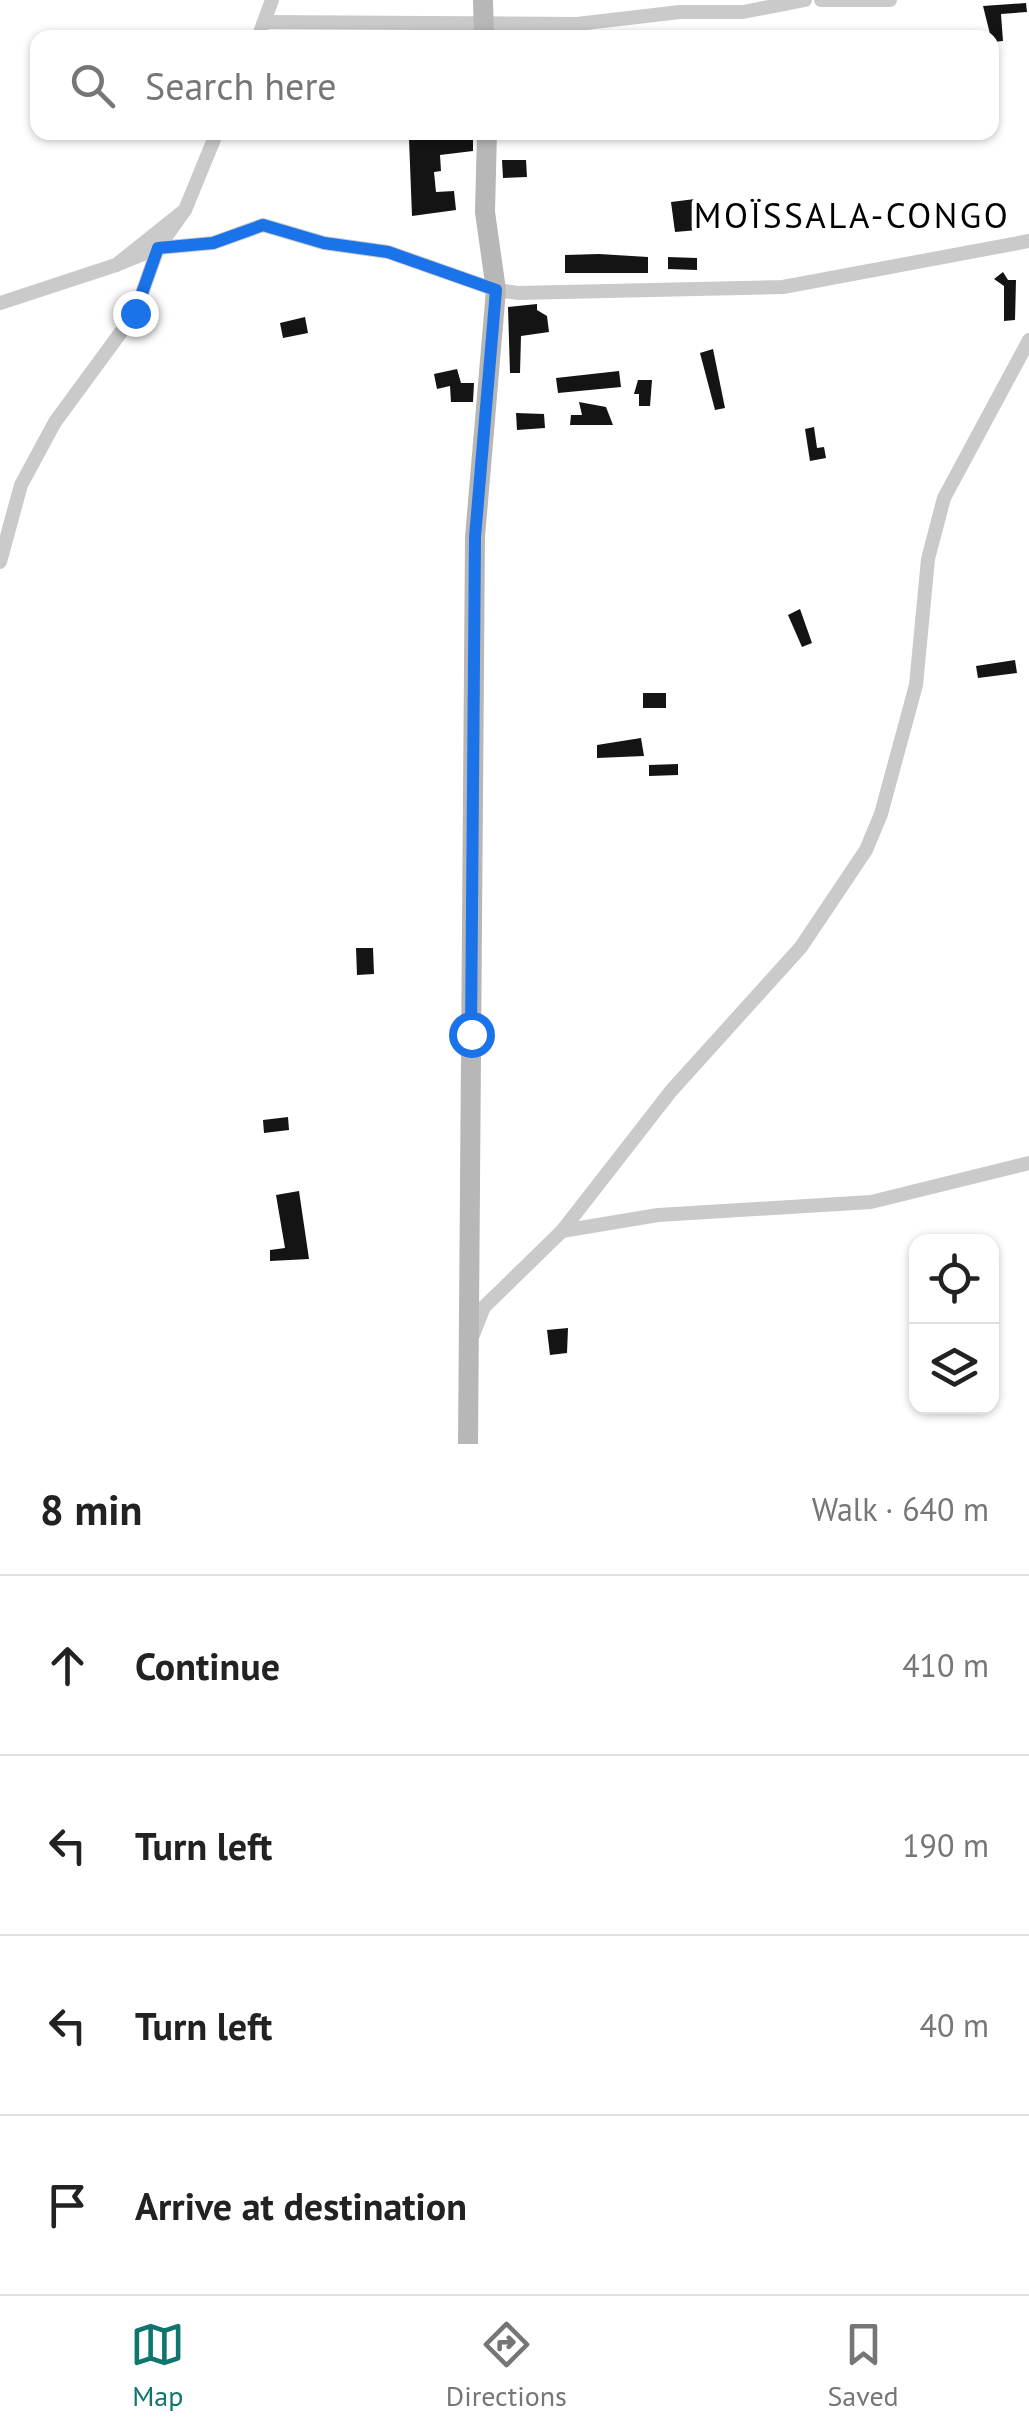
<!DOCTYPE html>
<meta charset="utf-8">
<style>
body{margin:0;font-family:"PT Sans",sans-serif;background:#f2f2f2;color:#222}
.controls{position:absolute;right:30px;bottom:30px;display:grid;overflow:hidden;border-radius:20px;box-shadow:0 2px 8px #0004}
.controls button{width:90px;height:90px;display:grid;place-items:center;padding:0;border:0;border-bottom:2px solid #e0e0e0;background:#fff;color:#222;font:50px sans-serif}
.stop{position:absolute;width:30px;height:30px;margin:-22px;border:8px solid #1a73e8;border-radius:50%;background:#fff}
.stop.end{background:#1a73e8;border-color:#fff;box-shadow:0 2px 10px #0008}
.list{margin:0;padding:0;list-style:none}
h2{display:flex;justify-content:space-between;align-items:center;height:130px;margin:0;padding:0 40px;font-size:42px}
h2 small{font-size:32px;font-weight:400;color:#767676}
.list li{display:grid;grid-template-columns:65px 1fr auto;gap:30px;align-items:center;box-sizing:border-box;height:180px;padding:0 40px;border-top:2px solid #e0e0e0}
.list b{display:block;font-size:38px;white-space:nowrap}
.list em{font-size:32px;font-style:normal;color:#767676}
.icon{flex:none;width:55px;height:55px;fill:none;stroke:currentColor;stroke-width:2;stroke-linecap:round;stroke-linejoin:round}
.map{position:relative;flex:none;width:1029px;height:1444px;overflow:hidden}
.search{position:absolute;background:#fff;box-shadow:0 2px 8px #0004;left:30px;right:30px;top:30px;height:110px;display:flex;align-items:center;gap:25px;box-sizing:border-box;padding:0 35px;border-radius:20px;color:#767676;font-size:38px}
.sheet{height:850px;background:#fff}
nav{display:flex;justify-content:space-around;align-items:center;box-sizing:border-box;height:140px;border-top:2px solid #e0e0e0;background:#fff;font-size:28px;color:#767676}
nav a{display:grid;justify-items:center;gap:5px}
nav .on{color:#0f766e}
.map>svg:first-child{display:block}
</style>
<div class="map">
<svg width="1029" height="1444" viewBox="0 0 1029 1444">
<rect width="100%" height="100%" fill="#fff"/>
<!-- building -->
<g fill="#141414">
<polygon points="1026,3 1027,12 1001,14 1003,41 992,42 983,6"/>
<polygon points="431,132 473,132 473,151 440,155 441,171 434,172 436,192 454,191 456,210 412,216 409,139"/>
<polygon points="502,160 526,160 527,177 503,178"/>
<polygon points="695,199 698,230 675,232 671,202"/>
<polygon points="599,254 648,257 648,273 565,273 565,255"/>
<polygon points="668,257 697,258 697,270 668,269"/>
<polygon points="1003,272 1008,280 1016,280 1015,320 1004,321 1004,286 994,279"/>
<polygon points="537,304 537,310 547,316 549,332 521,336 520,373 510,373 508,307"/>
<polygon points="305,317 308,333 283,338 280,323"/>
<polygon points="713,349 725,408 715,410 700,353"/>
<polygon points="457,369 461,383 474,383 473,402 451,402 450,386 437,389 434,374"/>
<polygon points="619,371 621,387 558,393 556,378"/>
<polygon points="638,380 652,380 650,406 639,406 639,394 634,394"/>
<polygon points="579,402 606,407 613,425 570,425 571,415 582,415"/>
<polygon points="516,413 544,414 545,428 517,430"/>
<polygon points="814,427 817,448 824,447 826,458 810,461 805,429"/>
<polygon points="800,609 812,643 802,647 788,615"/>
<polygon points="1015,660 1017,673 978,678 976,666"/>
<rect x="643" y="693" width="23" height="15"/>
<polygon points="641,738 644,756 597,758 597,745"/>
<polygon points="678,764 678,775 649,776 649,765"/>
<polygon points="356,948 373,948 374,974 357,975"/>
<polygon points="288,1117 289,1130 264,1133 263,1120"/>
<polygon points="299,1191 309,1259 270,1261 270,1250 285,1248 276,1195"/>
<polygon points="568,1328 567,1353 550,1355 547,1330"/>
</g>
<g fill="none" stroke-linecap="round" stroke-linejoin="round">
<!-- street -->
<g stroke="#cacaca" stroke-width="14">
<polyline points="821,0 890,0"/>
<polyline points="265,22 577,24 680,12 743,12 805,0"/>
<polyline points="258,38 272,0"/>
<polyline points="116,265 158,248 213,243 263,225 324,243 388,252 496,290 518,293 783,287 1029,241"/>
<polyline points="0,303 116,265 185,210 217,132"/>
<polyline points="0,562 21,485 55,422 135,313 158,248 185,210"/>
<polyline points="562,1231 658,1215 871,1202 1029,1163"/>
<polyline points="473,1335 484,1307 562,1231 671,1091 801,947 866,850 881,814 916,685 928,559 944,498 1029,340"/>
</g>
<!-- secondary -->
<g stroke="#b7b7b7" stroke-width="20">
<polyline points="483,0 484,38"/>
<polyline points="468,1444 475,537 496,290 485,212 487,132"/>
</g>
</g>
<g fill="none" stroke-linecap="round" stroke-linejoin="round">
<!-- route -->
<polyline stroke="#1a73e8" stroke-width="12" points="135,313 158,248 213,243 263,225 324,243 388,252 496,290 475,537 471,1034"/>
</g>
<g text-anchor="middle" stroke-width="10" stroke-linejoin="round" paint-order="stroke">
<!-- neighbourhood labels -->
<g font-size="35" letter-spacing="2.5" fill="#000" stroke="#fff">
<text x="852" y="228">MOÏSSALA-CONGO</text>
</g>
</g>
</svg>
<div class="controls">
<button><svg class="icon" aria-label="locate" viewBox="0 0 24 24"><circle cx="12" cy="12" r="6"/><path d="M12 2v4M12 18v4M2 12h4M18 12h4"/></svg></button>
<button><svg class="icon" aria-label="layers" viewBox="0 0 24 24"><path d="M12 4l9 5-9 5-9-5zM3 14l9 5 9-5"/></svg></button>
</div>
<div class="stop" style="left:471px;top:1034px"></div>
<div class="stop end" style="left:135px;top:313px"></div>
<div class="search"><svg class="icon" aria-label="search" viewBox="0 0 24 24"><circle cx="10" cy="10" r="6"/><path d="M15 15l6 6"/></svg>Search here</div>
</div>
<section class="sheet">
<h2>8 min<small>Walk · 640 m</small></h2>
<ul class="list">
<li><svg class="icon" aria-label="ahead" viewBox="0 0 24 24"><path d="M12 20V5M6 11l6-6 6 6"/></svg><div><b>Continue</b></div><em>410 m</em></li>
<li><svg class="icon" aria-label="left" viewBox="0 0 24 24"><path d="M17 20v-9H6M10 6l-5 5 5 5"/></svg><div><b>Turn left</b></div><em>190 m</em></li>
<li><svg class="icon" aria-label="left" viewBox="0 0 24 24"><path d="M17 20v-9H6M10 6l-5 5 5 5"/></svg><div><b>Turn left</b></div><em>40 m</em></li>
<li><svg class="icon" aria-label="arrive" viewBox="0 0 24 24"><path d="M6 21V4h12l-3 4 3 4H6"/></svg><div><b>Arrive at destination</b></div></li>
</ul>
</section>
<nav>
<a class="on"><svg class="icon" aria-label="map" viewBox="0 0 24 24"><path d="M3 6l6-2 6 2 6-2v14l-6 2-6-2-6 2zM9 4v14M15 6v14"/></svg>Map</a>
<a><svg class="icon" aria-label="directions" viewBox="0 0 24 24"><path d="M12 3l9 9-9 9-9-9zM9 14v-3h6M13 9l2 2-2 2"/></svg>Directions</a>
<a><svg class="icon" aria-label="saved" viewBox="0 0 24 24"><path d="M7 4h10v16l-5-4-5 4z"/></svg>Saved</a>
</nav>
